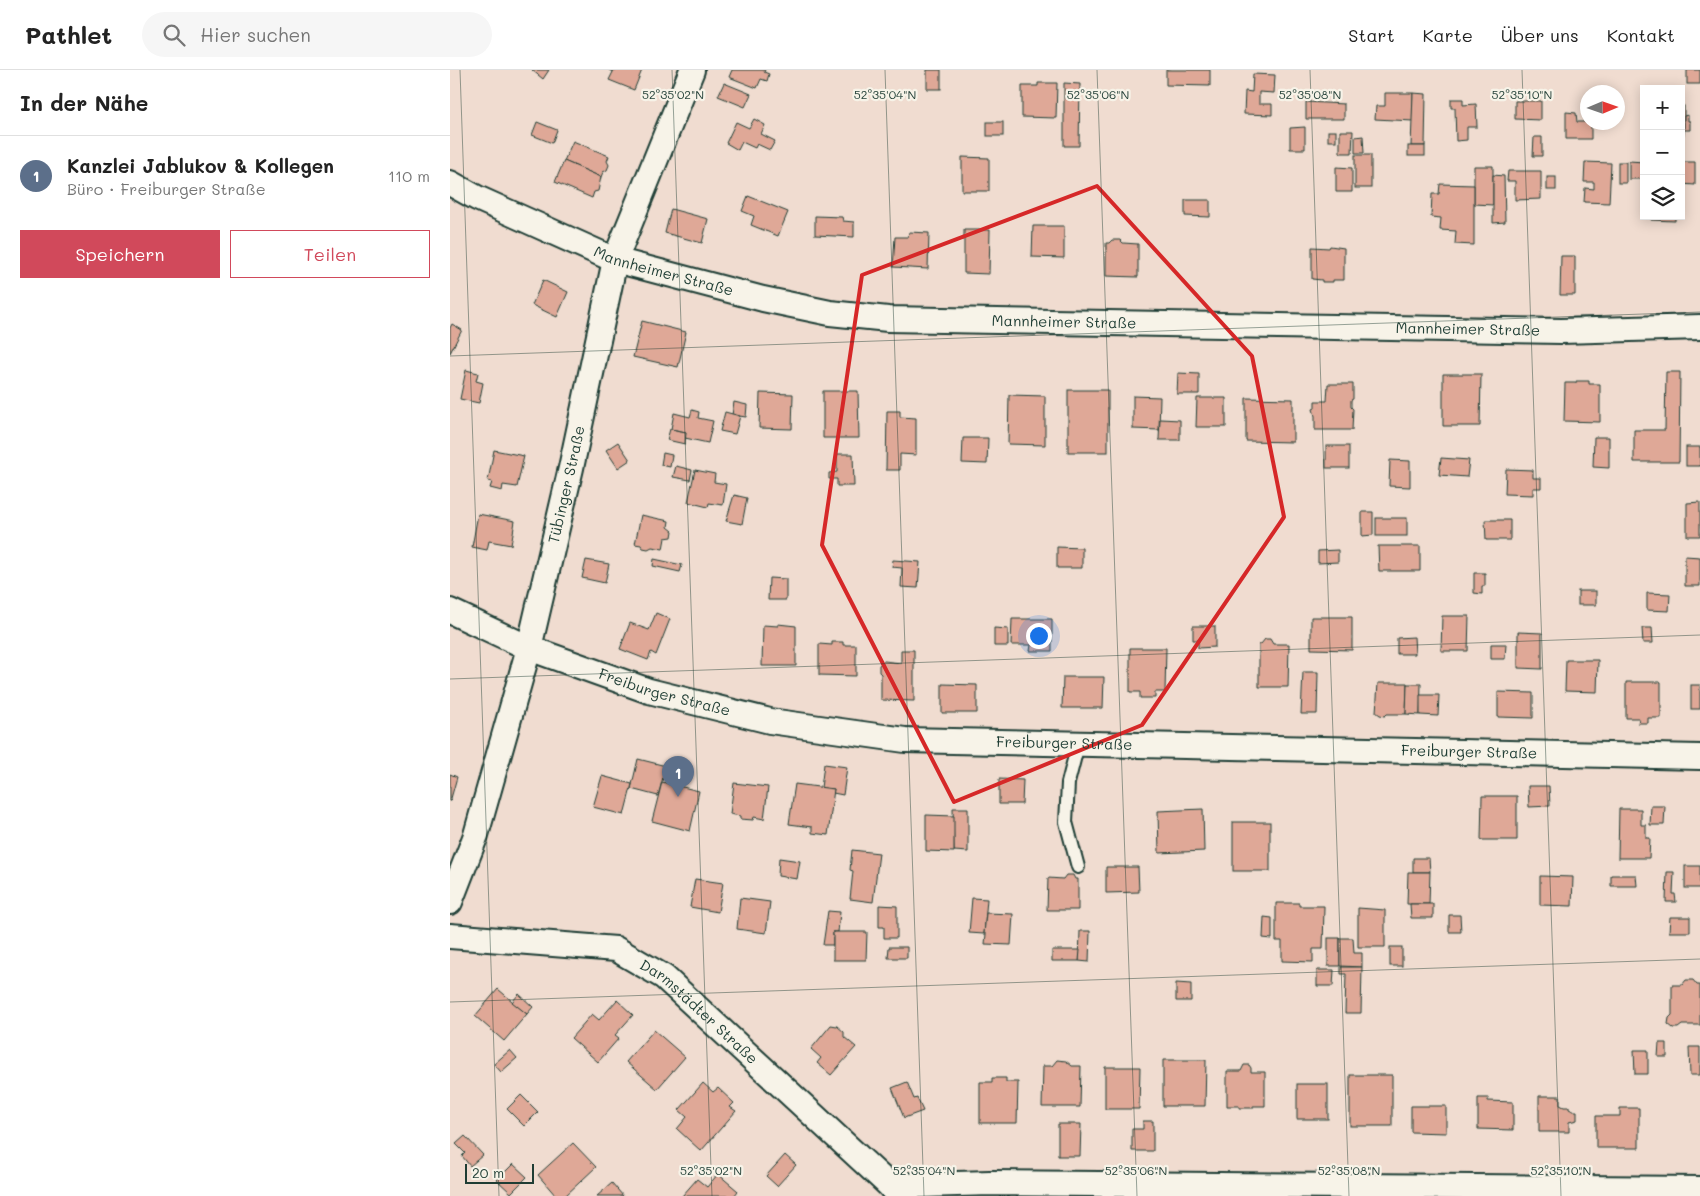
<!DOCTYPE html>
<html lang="de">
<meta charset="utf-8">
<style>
body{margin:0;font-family:Mali,sans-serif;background:#f6f6f6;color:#222}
.controls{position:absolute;right:15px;top:15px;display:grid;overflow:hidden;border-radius:0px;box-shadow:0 2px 12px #0003}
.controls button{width:45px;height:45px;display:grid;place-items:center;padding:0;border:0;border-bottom:1px solid #e0e0e0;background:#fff;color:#222;font:25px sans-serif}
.compass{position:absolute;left:1130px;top:15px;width:45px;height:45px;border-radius:50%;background:#fff;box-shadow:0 2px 12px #0003;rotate:88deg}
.scale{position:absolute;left:15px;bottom:12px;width:69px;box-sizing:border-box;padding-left:5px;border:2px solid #1f3d34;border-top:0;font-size:14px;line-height:18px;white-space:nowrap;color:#1f3d34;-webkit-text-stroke:4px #f7f3e8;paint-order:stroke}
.you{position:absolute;left:588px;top:565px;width:18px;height:18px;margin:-12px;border:4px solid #fff;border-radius:50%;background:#1a73e8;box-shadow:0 0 0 8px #1a73e833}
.badge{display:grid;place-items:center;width:32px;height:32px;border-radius:50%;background:#d1495b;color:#fff;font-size:16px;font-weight:700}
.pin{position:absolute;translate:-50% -41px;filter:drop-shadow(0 1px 2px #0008)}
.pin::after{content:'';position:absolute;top:26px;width:18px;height:15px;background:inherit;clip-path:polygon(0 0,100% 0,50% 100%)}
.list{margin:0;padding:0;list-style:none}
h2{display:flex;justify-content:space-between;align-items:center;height:65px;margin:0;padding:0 20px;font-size:21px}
h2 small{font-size:16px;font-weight:400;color:#767676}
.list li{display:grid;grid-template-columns:32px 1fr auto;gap:15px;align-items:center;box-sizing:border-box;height:80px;padding:0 20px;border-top:1px solid #e0e0e0}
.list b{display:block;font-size:19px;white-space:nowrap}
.list p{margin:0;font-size:16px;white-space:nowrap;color:#767676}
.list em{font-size:16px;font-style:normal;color:#767676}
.actions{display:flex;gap:10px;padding:15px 20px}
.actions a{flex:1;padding:11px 0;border:1px solid #d1495b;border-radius:0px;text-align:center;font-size:18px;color:#d1495b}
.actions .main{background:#d1495b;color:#fff}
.icon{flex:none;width:28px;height:28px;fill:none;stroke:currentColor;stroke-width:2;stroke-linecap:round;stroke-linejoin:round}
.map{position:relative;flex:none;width:1250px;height:1126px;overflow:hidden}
header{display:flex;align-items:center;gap:30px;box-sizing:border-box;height:70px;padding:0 25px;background:#fff;border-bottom:1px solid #e0e0e0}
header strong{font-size:24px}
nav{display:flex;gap:28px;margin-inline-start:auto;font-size:18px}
.search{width:350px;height:45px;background:#f6f6f6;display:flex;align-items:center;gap:12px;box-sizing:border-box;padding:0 18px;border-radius:28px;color:#767676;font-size:19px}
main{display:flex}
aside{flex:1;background:#fff}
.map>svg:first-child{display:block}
</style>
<header>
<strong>Pathlet</strong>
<div class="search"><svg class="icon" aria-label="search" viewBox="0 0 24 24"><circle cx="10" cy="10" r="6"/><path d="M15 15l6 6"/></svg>Hier suchen</div>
<nav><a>Start</a><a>Karte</a><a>Über uns</a><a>Kontakt</a></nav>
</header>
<main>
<aside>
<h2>In der Nähe<small></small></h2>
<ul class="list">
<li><span class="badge" style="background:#5c6f8a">1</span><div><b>Kanzlei Jablukov &amp; Kollegen</b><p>Büro · Freiburger Straße</p></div><em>110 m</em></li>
</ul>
<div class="actions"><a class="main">Speichern</a><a>Teilen</a></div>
</aside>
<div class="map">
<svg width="1250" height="1126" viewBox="0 0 1250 1126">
<rect width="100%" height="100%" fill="#f0dcd0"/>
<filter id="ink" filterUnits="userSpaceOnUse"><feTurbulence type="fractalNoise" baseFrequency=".02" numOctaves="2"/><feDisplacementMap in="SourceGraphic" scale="10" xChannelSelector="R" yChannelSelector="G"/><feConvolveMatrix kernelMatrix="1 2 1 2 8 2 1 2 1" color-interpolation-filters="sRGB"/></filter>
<g filter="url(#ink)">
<!-- building -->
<g fill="#dfa897" stroke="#1f3d34">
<polygon points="82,0 99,0 93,9"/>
<polygon points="159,0 192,0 184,20 159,10 163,2"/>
<polygon points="282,0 315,0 314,2 319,4 317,11 311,9 307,18 279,7"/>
<rect x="477" y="0" width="14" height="19"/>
<polygon points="716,0 760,0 760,16 716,15"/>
<rect x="1237" y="0" width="13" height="14"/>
<polygon points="803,4 825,5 824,23 809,22 809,34 822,34 822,45 794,44 795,21 802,22"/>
<polygon points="274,13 301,24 295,37 268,26"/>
<polygon points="588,13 607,13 606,48 572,47 572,16 588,16"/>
<polygon points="614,13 630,14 629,76 614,76"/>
<polygon points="935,23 963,23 963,51 925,49 926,36 935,36"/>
<polygon points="963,23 976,24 975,76 961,76"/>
<polygon points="1001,29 1013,29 1013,35 1026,34 1027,57 1017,57 1017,70 1006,71 1005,38 1001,38"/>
<polygon points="1065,31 1091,31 1091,50 1065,49"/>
<polygon points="856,32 894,34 894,49 856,49"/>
<rect x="1231" y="36" width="3" height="28"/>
<polygon points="1116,42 1126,43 1127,52 1141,52 1141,69 1116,69"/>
<polygon points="1238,45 1238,51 1240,51 1240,60 1234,60 1234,46"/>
<polygon points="304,49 315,55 311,64 325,71 320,80 307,74 305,78 292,72 288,80 276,73 286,52 299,58"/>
<polygon points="87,52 107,60 102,73 82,65"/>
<rect x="537" y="52" width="16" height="14"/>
<polygon points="855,57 855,79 840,79 840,58"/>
<rect x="878" y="61" width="8" height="10"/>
<polygon points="890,61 903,61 902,83 890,83"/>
<polygon points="913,66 914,83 905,83 905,67"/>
<polygon points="1084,67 1092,67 1092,86 1083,86"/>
<polygon points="123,71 159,86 157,91 159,95 157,100 153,102 151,107 114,91"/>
<rect x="958" y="76" width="17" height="10"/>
<rect x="905" y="85" width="16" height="33"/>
<polygon points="512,87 539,88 539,121 512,121"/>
<polygon points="114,91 151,107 148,121 144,122 142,128 105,112"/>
<polygon points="1179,91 1194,92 1194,109 1179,109"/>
<polygon points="1135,92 1161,93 1159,133 1134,132 1135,118 1144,119 1144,112 1134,112"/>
<rect x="1168" y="92" width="8" height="21"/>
<polygon points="1231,92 1245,92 1245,115 1231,114"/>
<polygon points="1024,96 1043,96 1043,135 1024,134"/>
<polygon points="886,97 902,98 902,122 886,122"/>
<polygon points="1058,101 1091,101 1091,129 1065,130 1065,111 1057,111"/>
<polygon points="1043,105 1054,106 1055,152 1043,153"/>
<rect x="1097" y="107" width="9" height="13"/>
<polygon points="990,114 1024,115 1024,175 1005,174 1006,161 990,160 991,148 981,147 982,124 989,124"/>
<polygon points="298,126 338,142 328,166 301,155 304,146 292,141"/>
<polygon points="735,130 760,130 760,147 735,146"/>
<polygon points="221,139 258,149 252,173 215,163"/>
<polygon points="365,146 392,147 393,151 404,152 404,167 365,165"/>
<polygon points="1202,146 1225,146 1225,151 1201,150"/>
<polygon points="583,156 614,156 614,188 582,187"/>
<polygon points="514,160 540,160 539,204 514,203"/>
<polygon points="459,162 479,163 478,199 443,197 445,167 458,167"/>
<polygon points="662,170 670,170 673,173 688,174 688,207 656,206 656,173 659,173"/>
<polygon points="880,176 894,178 894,210 883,210 883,212 872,212 872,210 862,209 862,177 879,178"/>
<polygon points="1111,186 1125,186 1125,225 1110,225"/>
<polygon points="93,210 118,222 107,247 82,235"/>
<polygon points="192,251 236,262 228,297 183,287"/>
<polygon points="2,254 12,260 0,283 0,258"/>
<polygon points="16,300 28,303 26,311 33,313 29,333 10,329"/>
<polygon points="1216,302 1230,302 1229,392 1184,392 1184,360 1215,360"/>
<polygon points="728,303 749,304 749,324 727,324"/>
<polygon points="993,304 1031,304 1030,356 993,356"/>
<polygon points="1126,311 1139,311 1139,314 1150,314 1150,352 1114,351 1115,313 1126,313"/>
<polygon points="878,314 903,314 903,329 901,330 901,337 903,339 902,360 865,360 865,346 863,339 865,338 865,331 877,331"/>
<rect x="618" y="320" width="40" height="62"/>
<polygon points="373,321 408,321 409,368 373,368"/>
<polygon points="310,323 343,324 342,359 309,358"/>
<polygon points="559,325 595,326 595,375 558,374"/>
<polygon points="683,326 710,327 709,360 683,359"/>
<polygon points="747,328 776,328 776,357 746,357"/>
<polygon points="796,328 843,329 843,372 796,371"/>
<polygon points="284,332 297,335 296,347 282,345"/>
<polygon points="242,340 249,342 248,348 263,351 258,373 235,368 236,362 221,359 224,343 240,347"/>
<polygon points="437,341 450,341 450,347 466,348 466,385 450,384 450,400 436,400"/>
<polygon points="275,342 290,346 285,364 270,361"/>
<polygon points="710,349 730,350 730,370 709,370"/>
<polygon points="220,359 236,362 235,374 217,370"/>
<polygon points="1144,367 1159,367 1159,398 1143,397"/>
<polygon points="513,368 538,368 537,394 512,393"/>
<polygon points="168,372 180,390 168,398 156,380"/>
<rect x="876" y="376" width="23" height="22"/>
<rect x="1236" y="377" width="14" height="19"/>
<polygon points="44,380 74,386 67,417 53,415 52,421 40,418 42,412 38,411"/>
<polygon points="213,383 222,385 220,397 211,395"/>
<polygon points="387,384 403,384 404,416 387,416 387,409 379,409 379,403 387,402"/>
<polygon points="991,388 1019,390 1017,407 989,405"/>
<polygon points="940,390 960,391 960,417 939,416"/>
<polygon points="226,396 242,400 240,410 223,407"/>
<polygon points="1056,399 1083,400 1083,408 1091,408 1091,418 1083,418 1083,425 1055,424"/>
<polygon points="245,400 265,404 264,412 276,414 273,435 259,433 258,437 238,432"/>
<polygon points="284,425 297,428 292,454 276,451"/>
<polygon points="1250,432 1250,466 1237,466 1237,433"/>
<polygon points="912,442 923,442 923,465 912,466"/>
<polygon points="28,444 65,451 61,475 39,471 37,480 22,477"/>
<polygon points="191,445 219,451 218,457 223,461 222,467 215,468 213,479 202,477 198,479 193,478 191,475 185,474"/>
<rect x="926" y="448" width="31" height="18"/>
<polygon points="1035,450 1060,450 1060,470 1036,470"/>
<polygon points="928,476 970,476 970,501 929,501"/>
<polygon points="607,477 632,478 632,498 607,498"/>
<polygon points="888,480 888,492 868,493 868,481"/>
<polygon points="1235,486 1250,487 1250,516 1235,516"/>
<polygon points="204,489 232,495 230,502 203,496"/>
<polygon points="136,490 159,494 155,513 132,508"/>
<polygon points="443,490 470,492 468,518 451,517 452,498 442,497"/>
<polygon points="1024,503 1035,503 1035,516 1032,516 1032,524 1024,523"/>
<polygon points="319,508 336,509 336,530 318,530"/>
<rect x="1128" y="521" width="18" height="14"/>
<polygon points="1197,523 1220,524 1219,541 1197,540"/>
<polygon points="206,543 220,549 206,585 201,582 198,590 170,579 180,553 199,560"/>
<polygon points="992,546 1019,546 1018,581 991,581"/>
<polygon points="861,547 902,547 902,580 861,579"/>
<polygon points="562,549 602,549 602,581 580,581 581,575 561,575"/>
<polygon points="328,554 346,556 346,596 312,596 313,555 328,556"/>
<polygon points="743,556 765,556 765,577 748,578 748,570 743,570"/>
<polygon points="544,558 558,559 558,576 544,576"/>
<polygon points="1192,558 1202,558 1203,573 1193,573"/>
<polygon points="1068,562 1092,563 1092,599 1068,598"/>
<polygon points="964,567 965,584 947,584 947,568"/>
<polygon points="815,569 820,569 823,574 839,574 838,617 809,617 809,574 811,574"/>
<polygon points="382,572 393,572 393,575 406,575 406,606 369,605 369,574 382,575"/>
<polygon points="1041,574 1056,574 1055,589 1041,589"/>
<polygon points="680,578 716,578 715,622 705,622 705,628 690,628 690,622 680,622"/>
<polygon points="451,580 464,580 464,631 431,630 431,604 429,602 429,595 434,591 451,593"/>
<polygon points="1116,590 1148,590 1147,622 1115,621"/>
<polygon points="853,602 868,602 867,644 851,644"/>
<polygon points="613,607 654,607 653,638 612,638"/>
<polygon points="1176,612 1211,612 1211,648 1198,648 1198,653 1188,653 1189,648 1176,648"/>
<polygon points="928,613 957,613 956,644 937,644 935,646 930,645 926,642"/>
<polygon points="492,614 527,615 527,643 492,643"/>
<polygon points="957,614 971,614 970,645 956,644"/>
<rect x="1241" y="615" width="9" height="24"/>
<polygon points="1048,622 1083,623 1083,648 1048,647"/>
<polygon points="970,625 989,625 988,646 970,645"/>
<polygon points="188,689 216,696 208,726 181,719"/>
<polygon points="374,694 397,697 393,725 383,723 384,719 371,718"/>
<polygon points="0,704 7,707 0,732"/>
<polygon points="152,706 182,714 174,745 143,737"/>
<polygon points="549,709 573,710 572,734 549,734"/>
<polygon points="212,712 249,721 240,761 202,751"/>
<polygon points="284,713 318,717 314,749 304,747 303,750 290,749 290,746 280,744"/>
<polygon points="345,714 384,719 378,765 362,763 362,757 339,754"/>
<polygon points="1078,716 1099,716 1100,736 1079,737"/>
<polygon points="1032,726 1067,726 1067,770 1031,770"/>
<polygon points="1201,736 1215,736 1214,755 1200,755"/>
<polygon points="503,738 518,738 518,782 504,781"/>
<polygon points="753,739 754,781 709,783 708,741"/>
<polygon points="1169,739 1191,739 1191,755 1196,755 1196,768 1200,768 1199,788 1168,788"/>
<polygon points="476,745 504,746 504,782 476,781"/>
<rect x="783" y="752" width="37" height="49"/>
<polygon points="402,780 429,783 423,832 400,829 403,801 400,800"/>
<polygon points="329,788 350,791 347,809 328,806"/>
<polygon points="963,788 979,788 980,802 963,802"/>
<rect x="1235" y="796" width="15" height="22"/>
<polygon points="656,797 688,797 689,822 656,823"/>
<polygon points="958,802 980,802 979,834 957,834"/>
<polygon points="1217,802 1224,802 1223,824 1225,824 1226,832 1216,832"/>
<polygon points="616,805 623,805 625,809 628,809 628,840 597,840 598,808 613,809"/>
<polygon points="1161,805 1186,805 1187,816 1161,816"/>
<polygon points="1090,806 1123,807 1122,836 1090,835"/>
<polygon points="245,809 273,813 268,842 240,837"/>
<polygon points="290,828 320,832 316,863 287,859"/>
<polygon points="522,828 537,829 534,864 519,863"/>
<polygon points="826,833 849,833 849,836 874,836 873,879 863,879 863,892 832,891 832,871 826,871"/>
<polygon points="960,834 983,834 983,848 961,848"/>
<polygon points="429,835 447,836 447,868 434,868 434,857 429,857"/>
<polygon points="908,838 935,840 935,877 908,877"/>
<polygon points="378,841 390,842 388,862 383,862 383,875 373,875"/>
<polygon points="536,843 563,844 561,875 535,874 536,864 534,864"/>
<polygon points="999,845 1010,845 1011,862 999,862"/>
<polygon points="814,847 822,848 822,869 813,868"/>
<polygon points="1220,847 1240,847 1240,862 1219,862"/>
<polygon points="630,861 640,861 639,892 629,891"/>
<polygon points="383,862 417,862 416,890 383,890"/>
<rect x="878" y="868" width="12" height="28"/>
<polygon points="890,868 903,868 904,883 912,883 912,897 890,896"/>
<polygon points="439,877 457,877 457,888 438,888"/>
<rect x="940" y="877" width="12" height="19"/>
<polygon points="602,880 630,880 629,891 602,891"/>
<polygon points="891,897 912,897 911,943 895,943 896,904 891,904"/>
<polygon points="867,900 884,900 883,916 867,916"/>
<polygon points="1236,910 1243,910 1247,915 1250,915 1250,955 1232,955 1228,958 1223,958 1218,954 1219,948 1222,945 1222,915 1232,915"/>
<polygon points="726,913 741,914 741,931 726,931"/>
<polygon points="48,919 77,944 54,971 25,946"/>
<polygon points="69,924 83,937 77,944 62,932"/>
<polygon points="167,930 183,945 165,965 169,968 148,992 121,968 142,944 149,950"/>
<polygon points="381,955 387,956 394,962 394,967 406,977 381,1005 367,993 371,988 361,979"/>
<polygon points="204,960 235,987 207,1019 176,992"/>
<polygon points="1209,973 1217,973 1217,987 1208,987"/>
<polygon points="1239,977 1250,977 1250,1005 1240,1005"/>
<polygon points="60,980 67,988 51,1002 44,994"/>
<polygon points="1184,980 1198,980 1198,1004 1185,1004"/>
<polygon points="607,990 616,991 622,996 631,996 630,1037 592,1037 593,996 602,996"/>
<polygon points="713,990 756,990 755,1036 713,1036"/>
<polygon points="794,995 799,995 801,998 801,1002 815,1002 815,1036 803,1036 803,1038 789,1038 789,1036 777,1036 777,1001 791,1001"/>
<polygon points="655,997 690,997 689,1039 655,1039"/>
<rect x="900" y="1005" width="42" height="51"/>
<polygon points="542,1008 556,1008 556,1012 568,1012 567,1053 530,1053 530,1012 542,1012"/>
<polygon points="457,1012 464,1029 467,1028 473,1041 454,1048 442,1018"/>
<polygon points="253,1013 263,1022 268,1018 284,1033 280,1037 286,1041 251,1081 227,1059 237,1047 229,1040"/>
<rect x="847" y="1014" width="31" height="35"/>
<polygon points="71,1025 88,1042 74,1056 57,1039"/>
<polygon points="1089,1026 1110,1026 1110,1035 1114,1037 1119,1037 1119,1039 1123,1041 1127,1041 1127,1050 1119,1052 1119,1062 1089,1062"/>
<polygon points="1028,1028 1038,1028 1038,1031 1063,1032 1063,1060 1028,1059"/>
<polygon points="961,1036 996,1036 996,1063 961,1062"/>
<polygon points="1170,1038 1189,1038 1189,1078 1146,1078 1146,1046 1170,1046"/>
<polygon points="693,1051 703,1051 703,1081 682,1081 682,1059 693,1059"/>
<polygon points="608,1054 631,1054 630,1086 608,1086"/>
<polygon points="15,1066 33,1085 20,1096 12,1086 15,1083 6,1074"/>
<polygon points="123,1073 146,1097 115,1126 106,1126 88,1105"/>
<polygon points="335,1085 346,1095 327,1116 316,1106"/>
<polygon points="63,1094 77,1107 61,1123 47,1110"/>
<polygon points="268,1104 288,1121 284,1126 232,1126 247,1109 257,1117"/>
<polygon points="162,1113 173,1126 147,1126"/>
</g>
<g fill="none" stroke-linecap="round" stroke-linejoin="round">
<defs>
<polyline id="lane" points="628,797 616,752 618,713 628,674"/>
<g id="street">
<path id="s1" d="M 0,113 L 27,128 L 165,190 L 313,229 L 380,243 L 438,249 L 1111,261 L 1250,257"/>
<path id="s2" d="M 0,541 L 79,578 L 199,621 L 320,651 L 455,670 L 1250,687"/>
<path id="s3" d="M 0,832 L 26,765 L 79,578 L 121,398 L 165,190 L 242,0"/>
<path id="s4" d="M 0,866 L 166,879 L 214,907 L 440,1116 L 448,1126"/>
<polyline points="440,1116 540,1113 1250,1119"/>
</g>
</defs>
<!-- lane casing -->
<use href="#lane" stroke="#1f3d34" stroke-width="16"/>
<!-- street casing -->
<use href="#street" stroke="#1f3d34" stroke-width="28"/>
<!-- lane -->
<use href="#lane" stroke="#f7f3e8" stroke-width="12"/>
<!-- street -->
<use href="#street" stroke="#f7f3e8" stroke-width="24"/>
</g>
</g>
<!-- marked area -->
<path fill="none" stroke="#d62828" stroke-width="4" stroke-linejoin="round" d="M 647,116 L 802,286 L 834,447 L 692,655 L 504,732 L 372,475 L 412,205 Z"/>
<!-- ticks -->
<path fill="none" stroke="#1f3d34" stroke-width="1" stroke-opacity="0.45" d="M 10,0 L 49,1126M 222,0 L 262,1126M 435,0 L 474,1126M 647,0 L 687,1126M 860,0 L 899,1126M 1072,0 L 1111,1126M 0,286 L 1250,242M 0,609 L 1250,565M 0,932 L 1250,889"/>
<g text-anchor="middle" stroke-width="4.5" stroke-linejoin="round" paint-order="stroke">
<!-- street labels -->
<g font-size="15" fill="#1f3d34" stroke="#f7f3e8">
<text dy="5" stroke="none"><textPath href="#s1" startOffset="232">Mannheimer Straße</textPath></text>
<text dy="5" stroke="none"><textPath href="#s1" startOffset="638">Mannheimer Straße</textPath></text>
<text dy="5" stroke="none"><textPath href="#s1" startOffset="1042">Mannheimer Straße</textPath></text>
<text dy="5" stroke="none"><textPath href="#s3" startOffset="434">Tübinger Straße</textPath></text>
<text dy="5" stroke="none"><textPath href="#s2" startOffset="230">Freiburger Straße</textPath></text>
<text dy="5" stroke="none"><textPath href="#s2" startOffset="635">Freiburger Straße</textPath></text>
<text dy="5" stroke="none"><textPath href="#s2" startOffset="1040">Freiburger Straße</textPath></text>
<text dy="5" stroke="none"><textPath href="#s4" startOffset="271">Darmstädter Straße</textPath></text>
</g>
</g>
<g font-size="12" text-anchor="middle" fill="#1f3d34" stroke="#f7f3e8" stroke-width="4.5" stroke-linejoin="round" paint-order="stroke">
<text x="223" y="29">52°35'02"N</text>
<text x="435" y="29">52°35'04"N</text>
<text x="648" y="29">52°35'06"N</text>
<text x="860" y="29">52°35'08"N</text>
<text x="1072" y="29">52°35'10"N</text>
<text x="261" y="1105">52°35'02"N</text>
<text x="474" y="1105">52°35'04"N</text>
<text x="686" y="1105">52°35'06"N</text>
<text x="899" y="1105">52°35'08"N</text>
<text x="1111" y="1105">52°35'10"N</text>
</g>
</svg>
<div class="controls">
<button>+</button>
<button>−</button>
<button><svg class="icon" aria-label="layers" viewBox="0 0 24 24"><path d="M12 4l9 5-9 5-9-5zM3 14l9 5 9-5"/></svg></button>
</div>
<svg class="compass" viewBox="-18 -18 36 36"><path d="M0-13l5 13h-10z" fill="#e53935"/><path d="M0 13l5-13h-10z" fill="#767676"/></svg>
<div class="scale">20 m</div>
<div class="you"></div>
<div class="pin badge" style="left:228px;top:727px;background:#5c6f8a">1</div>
</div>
</main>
